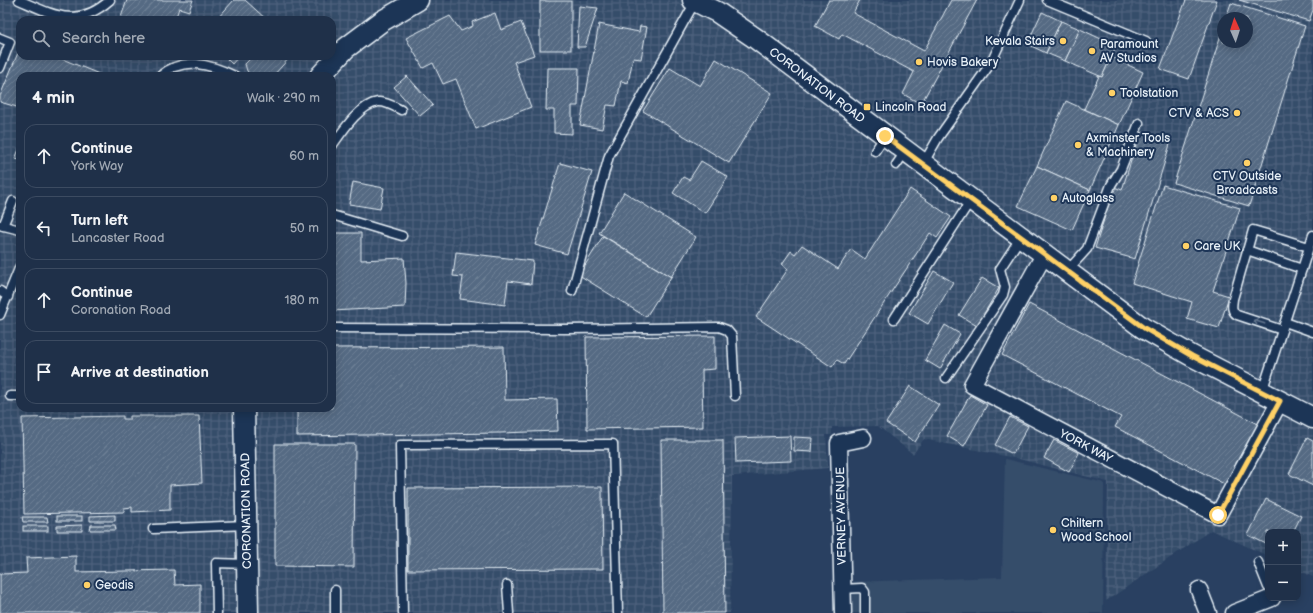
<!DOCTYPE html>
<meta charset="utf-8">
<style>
body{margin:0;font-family:"Balsamiq Sans",sans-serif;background:#2c3c53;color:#f1f3f6}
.controls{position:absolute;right:12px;bottom:12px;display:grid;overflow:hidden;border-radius:8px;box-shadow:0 2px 10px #0003}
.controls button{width:36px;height:36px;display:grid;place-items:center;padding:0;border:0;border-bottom:1px solid #3c4b61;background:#1f3049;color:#f1f3f6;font:20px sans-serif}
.compass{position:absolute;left:1217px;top:12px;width:36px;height:36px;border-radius:50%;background:#1f3049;box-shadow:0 2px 10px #0003;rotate:357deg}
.stop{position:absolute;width:12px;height:12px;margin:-9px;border:3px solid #ffd166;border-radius:50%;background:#fff}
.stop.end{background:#ffd166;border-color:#fff;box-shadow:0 1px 4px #0008}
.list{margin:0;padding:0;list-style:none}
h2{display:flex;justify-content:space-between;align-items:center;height:52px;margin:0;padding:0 16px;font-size:17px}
h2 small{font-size:13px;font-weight:400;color:#a1a9b4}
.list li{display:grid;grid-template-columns:26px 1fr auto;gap:12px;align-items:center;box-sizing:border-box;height:64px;margin:0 8px 8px;padding:0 8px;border:1px solid #3c4b61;border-radius:12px}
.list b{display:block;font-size:15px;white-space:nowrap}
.list p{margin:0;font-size:13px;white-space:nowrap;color:#a1a9b4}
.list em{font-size:13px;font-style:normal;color:#a1a9b4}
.icon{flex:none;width:22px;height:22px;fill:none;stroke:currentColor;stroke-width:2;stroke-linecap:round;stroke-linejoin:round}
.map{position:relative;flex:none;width:1313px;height:613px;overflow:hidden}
.search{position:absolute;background:#1f3049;box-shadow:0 2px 10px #0003;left:16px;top:16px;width:320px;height:44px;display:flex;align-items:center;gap:10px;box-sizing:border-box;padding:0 14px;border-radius:12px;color:#a1a9b4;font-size:15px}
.panel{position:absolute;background:#1f3049;box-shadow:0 2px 10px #0003;left:16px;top:72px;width:320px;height:340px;border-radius:12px}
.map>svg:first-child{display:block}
</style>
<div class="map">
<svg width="1313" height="613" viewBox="0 0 1313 613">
<defs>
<pattern id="industrial-grid" width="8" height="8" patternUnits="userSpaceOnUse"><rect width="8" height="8" fill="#364d6b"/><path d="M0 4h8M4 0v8" fill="none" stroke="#536781"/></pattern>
<pattern id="building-hatch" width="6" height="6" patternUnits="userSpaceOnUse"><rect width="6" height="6" fill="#556a83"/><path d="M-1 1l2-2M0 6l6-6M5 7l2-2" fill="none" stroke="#6d8095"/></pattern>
</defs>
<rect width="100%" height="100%" fill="#294061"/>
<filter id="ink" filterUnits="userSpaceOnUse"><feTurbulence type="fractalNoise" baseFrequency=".025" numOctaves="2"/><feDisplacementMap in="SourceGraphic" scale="8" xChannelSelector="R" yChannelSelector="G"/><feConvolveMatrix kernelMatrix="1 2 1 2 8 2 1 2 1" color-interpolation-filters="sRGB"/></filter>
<g filter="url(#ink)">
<!-- built -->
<polygon fill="#364d6b" points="1005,459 1104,483 1103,613 852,613 851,582 1002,577"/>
<!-- industrial -->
<path fill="url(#industrial-grid)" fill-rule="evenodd" d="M 0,0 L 1313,0 L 1313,577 L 1298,570 L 1298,532 L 1268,532 L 1268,556 L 1211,530 L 1106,601 L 1108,482 L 1019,459 L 924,439 L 913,454 L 878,426 L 832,427 L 832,435 L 826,435 L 828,468 L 732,476 L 730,613 L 0,613 ZM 1223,18 L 1247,18 L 1247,42 L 1223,42 ZM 20,20 L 332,20 L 332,56 L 20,56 ZM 20,76 L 332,76 L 332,408 L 20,408 Z"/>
<!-- building -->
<g fill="url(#building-hatch)" stroke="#e8f1f8">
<polygon points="127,0 193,0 189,11 179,8 175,20 120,20"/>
<polygon points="234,0 245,0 267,20 216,20"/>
<polygon points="829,0 860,0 853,13 924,51 951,0 977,0 921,104 903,94 914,72 842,34 839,39 815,26"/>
<polygon points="1186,0 1217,0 1189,79 1160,69"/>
<polygon points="1239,0 1313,0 1313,10 1309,21"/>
<rect x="540" y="1" width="31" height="49"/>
<polygon points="1231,3 1305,26 1249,206 1174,183 1223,28 1223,42 1247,42 1247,18 1226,18"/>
<polygon points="579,6 598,8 585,47 577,47"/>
<polygon points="1042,12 1061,21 1046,53 1027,44"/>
<polygon points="495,13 501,30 521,22 534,55 514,62 531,107 476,129 456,79 443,84 433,63 423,68 406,38 450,16 461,31 473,26 472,22"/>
<polygon points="1061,21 1080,29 1065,61 1046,53"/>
<polygon points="599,24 639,32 640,26 647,27 641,59 633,58 628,83 621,81 616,106 607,105 602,129 580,125"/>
<polygon points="1080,29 1116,46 1102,77 1065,61"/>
<polygon points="20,48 20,56 55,56 104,76 20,76 20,108 0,102 0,96"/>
<polygon points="224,56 239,56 232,64"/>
<polygon points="248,56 291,56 273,76 252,76 247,71 245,64 250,59"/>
<polygon points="1111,57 1143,72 1119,125 1084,109 1099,76 1102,77"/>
<polygon points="716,59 772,93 729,163 643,111 670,68 700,86"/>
<polygon points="547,68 579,68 578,106 572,106 572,134 554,133 554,110 546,110"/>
<polygon points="407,76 433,105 420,116 394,87"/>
<polygon points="1066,101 1119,125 1090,190 1037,166"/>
<polygon points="1140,132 1171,141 1135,259 1095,248 1114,187 1122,190"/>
<polygon points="20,147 20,160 15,159"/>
<polygon points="701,161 728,177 705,213 673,193 683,177 689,180"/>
<polygon points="560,163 592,172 567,254 535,245"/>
<polygon points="1037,166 1090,190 1072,230 1018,206"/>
<polygon points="353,182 384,188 380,209 349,204"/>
<polygon points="1163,185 1240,208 1213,291 1229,296 1219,328 1187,319 1192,302 1132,283"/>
<polygon points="910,189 951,217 937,238 930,233 844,364 837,360 832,367 756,317 788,269 782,264 791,251 795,254 802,245 838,269 851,249 865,259"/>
<polygon points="624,192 696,237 671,277 599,233"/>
<polygon points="332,233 361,233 361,260 404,258 406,283 405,307 332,311"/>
<polygon points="603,236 671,277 646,317 579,275"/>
<polygon points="456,252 533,261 531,284 508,281 505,305 460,299 463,277 453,276"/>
<polygon points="934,271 953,282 928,324 909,313"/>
<polygon points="982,278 999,288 977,326 959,315"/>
<polygon points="1029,304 1262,426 1230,487 1115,427 1121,417 1002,355"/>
<polygon points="945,325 960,334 940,369 925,360"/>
<polygon points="715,336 715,369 702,370 703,427 587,429 586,337"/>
<polygon points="504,347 505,400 557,399 558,431 501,433 297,436 297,408 332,408 332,348"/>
<polygon points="910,386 939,405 915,442 886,423"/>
<polygon points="970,395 987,405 964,446 947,436"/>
<polygon points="123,416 123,419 130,419 130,416 199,416 202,483 170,485 170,510 132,512 132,507 124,508 124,512 24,514 22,418"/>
<polygon points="1010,417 1028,426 1013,454 995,445"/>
<polygon points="790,436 791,461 736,463 735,438"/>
<polygon points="794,437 813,438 812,452 794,451"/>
<polygon points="1307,438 1313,441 1313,486 1289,474"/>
<polygon points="661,440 723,440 725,613 663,613"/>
<polygon points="1054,440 1079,453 1069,472 1044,458"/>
<polygon points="275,444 355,444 354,567 275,566"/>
<polygon points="602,487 603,569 408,570 408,488"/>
<polygon points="1266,499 1301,516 1293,532 1268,532 1268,545 1248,535"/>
<polygon points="115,515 115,521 90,521 90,516"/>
<rect x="57" y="516" width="25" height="5"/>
<polygon points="22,517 47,517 48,522 23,522"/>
<polygon points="82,525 82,531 57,531 57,526"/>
<polygon points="91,525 115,525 116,530 90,530"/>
<rect x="23" y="526" width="25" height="5"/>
<polygon points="76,556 76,572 174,570 175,585 200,584 200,613 0,613 0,574 27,573 26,558"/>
</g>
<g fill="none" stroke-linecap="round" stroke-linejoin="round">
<defs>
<g id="service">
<path d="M 19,0 C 54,15 77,29 110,0"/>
<polyline points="1047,0 1146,41"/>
<polyline points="0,38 10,42 0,68"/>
<path d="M 160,76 C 183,56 210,64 235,76"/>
<path d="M 332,146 C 342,132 359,105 378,102 C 386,101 395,107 401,110"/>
<polyline points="875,151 885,136"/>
<polyline points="923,164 938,138 991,63 1020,0"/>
<polyline points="896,165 905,152"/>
<polyline points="332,215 402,236"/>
<polyline points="0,225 20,230"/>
<polyline points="3,226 13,201"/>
<polyline points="1247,250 1302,269"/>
<polyline points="1067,271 1087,249 1111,185 1121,169 1139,123"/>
<polyline points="0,291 8,297"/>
<polyline points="572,291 609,156 695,2"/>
<polyline points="0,315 20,266"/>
<polyline points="894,319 971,200"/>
<polyline points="1285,322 1313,332"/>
<polyline points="332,328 569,329 719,327 727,330 732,336 735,396"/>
<path d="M 1282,330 L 1237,315 C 1231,311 1232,306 1233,299 L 1253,230 L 1309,247"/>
<polyline points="946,378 1003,295 1005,287 1000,269 1021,237"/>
<polyline points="1262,392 1313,235"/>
<polyline points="10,396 20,396"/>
<polyline points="153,529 246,525"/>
<polyline points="1258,562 1268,587"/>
<polyline points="507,585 509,613"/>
<polyline points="842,589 862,588 865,592 865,613"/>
<polyline points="335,590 335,613"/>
<polyline points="217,613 216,563 247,564"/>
<polyline points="403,613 400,445 613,444 618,613"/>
</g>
<g id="minor">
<polyline points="1044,255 972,385 1218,515 1280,401"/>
<polyline points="1199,590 1208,613"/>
<polyline points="843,613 839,443 863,438"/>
<polyline points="1234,613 1272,598"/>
</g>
<g id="tertiary">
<polyline points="693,0 717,12 755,38 1143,328 1192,356 1313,418"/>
<polyline points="320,76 346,48 382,21 418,0"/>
<polyline points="244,408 248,613"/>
</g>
</defs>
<!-- service casing -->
<use href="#service" stroke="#e8f1f8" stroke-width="11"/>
<!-- minor casing -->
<use href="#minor" stroke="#e8f1f8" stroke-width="19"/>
<!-- tertiary casing -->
<use href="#tertiary" stroke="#e8f1f8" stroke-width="23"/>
<!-- service -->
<use href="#service" stroke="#1d3557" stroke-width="8"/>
<!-- minor -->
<use href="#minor" stroke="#1d3557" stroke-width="16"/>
<!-- tertiary -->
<use href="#tertiary" stroke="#1d3557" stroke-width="20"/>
</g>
<!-- one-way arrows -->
<defs><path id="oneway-shaft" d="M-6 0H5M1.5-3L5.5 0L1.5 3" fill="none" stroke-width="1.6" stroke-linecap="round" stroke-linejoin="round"/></defs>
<use stroke="#64778f" href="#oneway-shaft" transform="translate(1259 322) rotate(-162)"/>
</g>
<g fill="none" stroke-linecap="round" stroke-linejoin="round" filter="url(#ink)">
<!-- route -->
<polyline stroke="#ffd166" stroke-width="5" points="885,136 1144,328 1192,356 1280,401 1218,515"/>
</g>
<!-- markers -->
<g fill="#ffd166" stroke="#1d3557" stroke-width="1.5">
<circle cx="1063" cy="41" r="4"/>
<circle cx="1092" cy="51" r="4"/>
<circle cx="919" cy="62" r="4"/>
<circle cx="1112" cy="93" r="4"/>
<rect x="863" y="103" width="8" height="8" rx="2"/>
<circle cx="1237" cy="113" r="4"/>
<circle cx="1078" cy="145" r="4"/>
<circle cx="1247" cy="163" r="4"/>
<circle cx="1054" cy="198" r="4"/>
<circle cx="1186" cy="246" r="4"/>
<circle cx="1053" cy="530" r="4"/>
<circle cx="87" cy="585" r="4"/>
</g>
<g text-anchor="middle" stroke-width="4" stroke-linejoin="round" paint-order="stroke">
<!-- poi labels -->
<g font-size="12" fill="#e8f1f8" stroke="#1d3557" text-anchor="start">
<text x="1055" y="45" text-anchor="end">Kevala Stairs</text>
<text x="1100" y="48">Paramount<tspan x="1100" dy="14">AV Studios</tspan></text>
<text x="927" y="66">Hovis Bakery</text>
<text x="1120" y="97">Toolstation</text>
<text x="875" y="111">Lincoln Road</text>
<text x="1229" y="117" text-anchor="end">CTV &amp; ACS</text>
<text x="1086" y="142">Axminster Tools<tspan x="1086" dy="14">&amp; Machinery</tspan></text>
<text x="1247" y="180" text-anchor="middle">CTV Outside<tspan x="1247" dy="14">Broadcasts</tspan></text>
<text x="1062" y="202">Autoglass</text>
<text x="1194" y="250">Care UK</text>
<text x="1061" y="527">Chiltern<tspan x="1061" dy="14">Wood School</tspan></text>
<text x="95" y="589">Geodis</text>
</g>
<!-- street labels -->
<g font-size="12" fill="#e8f1f8" stroke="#1d3557">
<text transform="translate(817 85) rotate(37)" y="4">CORONATION ROAD</text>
<text transform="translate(1086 446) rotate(28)" y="4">YORK WAY</text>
<text transform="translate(246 511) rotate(-91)" y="4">CORONATION ROAD</text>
<text transform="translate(841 516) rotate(-91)" y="4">VERNEY AVENUE</text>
</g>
</g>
</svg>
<div class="controls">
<button>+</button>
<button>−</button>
</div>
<svg class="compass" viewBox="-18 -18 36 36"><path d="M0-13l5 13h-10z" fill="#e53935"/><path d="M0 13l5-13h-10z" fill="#a1a9b4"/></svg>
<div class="stop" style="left:1218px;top:515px"></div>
<div class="stop end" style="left:885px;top:136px"></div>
<div class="search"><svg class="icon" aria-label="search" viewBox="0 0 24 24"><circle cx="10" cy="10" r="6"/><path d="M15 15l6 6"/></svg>Search here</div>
<section class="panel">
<h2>4 min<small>Walk · 290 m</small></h2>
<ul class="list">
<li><svg class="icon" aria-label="ahead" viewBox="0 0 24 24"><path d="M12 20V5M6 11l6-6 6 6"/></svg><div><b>Continue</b><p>York Way</p></div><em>60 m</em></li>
<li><svg class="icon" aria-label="left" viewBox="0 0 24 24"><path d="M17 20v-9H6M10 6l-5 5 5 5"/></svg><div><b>Turn left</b><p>Lancaster Road</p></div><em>50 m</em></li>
<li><svg class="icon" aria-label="ahead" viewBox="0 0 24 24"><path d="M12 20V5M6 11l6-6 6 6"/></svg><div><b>Continue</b><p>Coronation Road</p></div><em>180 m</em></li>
<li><svg class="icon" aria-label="arrive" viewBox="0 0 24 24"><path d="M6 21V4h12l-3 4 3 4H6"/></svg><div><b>Arrive at destination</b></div></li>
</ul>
</section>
</div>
